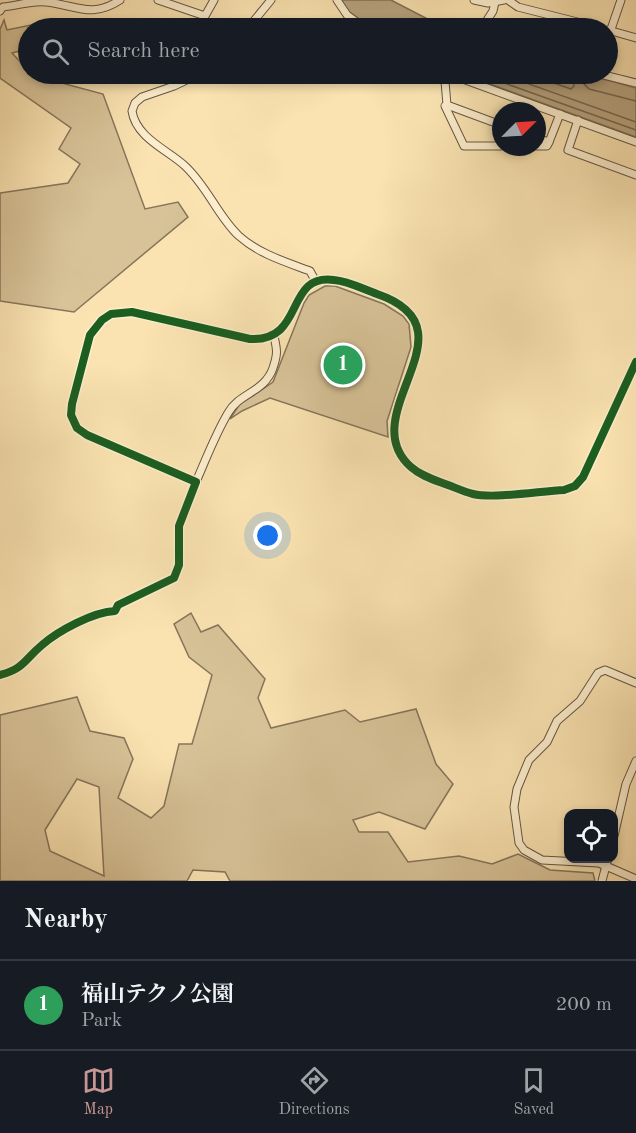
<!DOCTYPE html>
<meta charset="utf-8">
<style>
body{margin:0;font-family:"Old Standard TT","Noto Serif JP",serif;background:#242831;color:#f1f3f6}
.controls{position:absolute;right:18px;bottom:18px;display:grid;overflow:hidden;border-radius:12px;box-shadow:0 3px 9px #0003}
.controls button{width:54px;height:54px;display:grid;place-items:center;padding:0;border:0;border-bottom:2px solid #363941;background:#171b24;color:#f1f3f6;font:30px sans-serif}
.compass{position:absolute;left:492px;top:102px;width:54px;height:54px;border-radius:50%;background:#171b24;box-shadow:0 3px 9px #0003;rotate:66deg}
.you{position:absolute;left:268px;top:536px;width:21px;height:21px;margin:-15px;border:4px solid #fff;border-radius:50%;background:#1a73e8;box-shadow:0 0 0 9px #1a73e833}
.badge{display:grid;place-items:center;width:39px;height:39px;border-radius:50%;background:#c59692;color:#fff;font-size:20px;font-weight:700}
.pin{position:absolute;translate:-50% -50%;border:3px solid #fff;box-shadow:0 2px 6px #0006}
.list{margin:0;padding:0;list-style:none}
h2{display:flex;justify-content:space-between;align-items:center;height:78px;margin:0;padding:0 24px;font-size:26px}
h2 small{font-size:20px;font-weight:400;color:#9ea1a6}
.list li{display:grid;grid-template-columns:39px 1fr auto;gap:18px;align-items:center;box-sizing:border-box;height:90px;padding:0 24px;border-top:2px solid #363941}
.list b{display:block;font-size:22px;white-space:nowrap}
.list p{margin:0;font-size:20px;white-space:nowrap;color:#9ea1a6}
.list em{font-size:20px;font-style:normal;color:#9ea1a6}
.icon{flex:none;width:33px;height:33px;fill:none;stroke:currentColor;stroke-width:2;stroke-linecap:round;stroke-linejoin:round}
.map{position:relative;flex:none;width:636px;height:881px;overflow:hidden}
.search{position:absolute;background:#171b24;box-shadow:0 3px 9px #0003;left:18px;right:18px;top:18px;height:66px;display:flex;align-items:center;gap:15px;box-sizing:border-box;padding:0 21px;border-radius:33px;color:#9ea1a6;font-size:22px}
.sheet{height:168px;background:#171b24}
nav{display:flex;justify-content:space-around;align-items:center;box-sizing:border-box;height:84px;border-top:2px solid #363941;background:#171b24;font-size:16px;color:#9ea1a6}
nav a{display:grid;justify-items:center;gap:3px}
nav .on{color:#c59692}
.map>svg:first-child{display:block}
</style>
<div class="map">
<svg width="636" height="881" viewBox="0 0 636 881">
<rect width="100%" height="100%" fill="#fae3b1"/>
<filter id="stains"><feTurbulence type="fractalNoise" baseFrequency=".00333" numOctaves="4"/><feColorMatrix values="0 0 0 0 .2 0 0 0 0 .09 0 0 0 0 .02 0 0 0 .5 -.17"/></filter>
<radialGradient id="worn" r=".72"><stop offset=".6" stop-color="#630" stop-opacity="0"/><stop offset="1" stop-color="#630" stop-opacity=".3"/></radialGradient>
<!-- green -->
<g fill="#d8c398" stroke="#85755c" stroke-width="1.5" fill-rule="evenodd">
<polygon points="4,20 7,30 41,23 40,28 28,28 28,49 12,53 28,70 28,74 103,94 145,209 178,202 188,217 74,312 0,301 0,193 68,183 80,164 59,149 71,128 0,78 0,29"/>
<polygon points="325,286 335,286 384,304 403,316 409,324 411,347 387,421 388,437 270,398 242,411 230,419 239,405 273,382 304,303 309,295"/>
<path d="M 191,613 L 201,632 L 218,625 L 265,679 L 258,698 L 271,728 L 345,710 L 360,722 L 416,709 L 436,764 L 453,784 L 425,829 L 379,812 L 353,820 L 359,832 L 388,832 L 408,862 L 459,856 L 492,864 L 518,854 L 550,870 L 593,873 L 595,881 L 230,881 L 225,872 L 193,870 L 187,881 L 0,881 L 0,715 L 77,697 L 90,731 L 124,738 L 133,759 L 118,798 L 151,818 L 164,806 L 179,744 L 192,744 L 212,675 L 189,657 L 174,624 ZM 77,779 L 99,787 L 104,876 L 50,851 L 45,830 Z"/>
</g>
<!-- water -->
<g fill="#b6a37f" stroke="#817159" stroke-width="1.5">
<polygon points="340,0 391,0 445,28 368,28 345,12"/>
<polygon points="462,74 585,74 636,88 636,137"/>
</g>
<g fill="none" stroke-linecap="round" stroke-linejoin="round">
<!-- shore -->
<g stroke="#74654f" stroke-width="1.5">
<polyline points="479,74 636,130"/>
<polyline points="501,74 636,122"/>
<polyline points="528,74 571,89 574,86 572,74"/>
<polyline points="581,74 583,83 589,89 636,101"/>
</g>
<defs>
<g id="minor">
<polyline points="158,0 205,16 214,0"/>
<polyline points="337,0 347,15 365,28"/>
<polyline points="474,0 488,3 504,0"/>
<polyline points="508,0 518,7 601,28"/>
<path d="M 0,11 L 3,7 C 17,6 32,0 46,2 C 76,5 91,19 120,0"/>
<polyline points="248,28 271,0"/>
<polyline points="482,28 493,11 495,2"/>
<polyline points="608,30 636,38"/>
<polyline points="608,38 621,0"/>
<path d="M 199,74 L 174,86 L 142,97 L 135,103 L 132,111 C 136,138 168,150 185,166 C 207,186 219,218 239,236 C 259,254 286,262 310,271 L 316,282"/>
<polyline points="448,74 445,81 447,105 501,125"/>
<polyline points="449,74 636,142"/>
<polyline points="600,74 636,83"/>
<polyline points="447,105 445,106 464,146 501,146"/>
<polyline points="578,120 568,150 636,175"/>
<polyline points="537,138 549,142 560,114"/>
<polyline points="537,146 547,146 549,142"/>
<path d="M 196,482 C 206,459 215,435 228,413 C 240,392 264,393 273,368 C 278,353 277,350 274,336"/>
<path d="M 0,675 C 25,668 24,660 42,645 C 58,631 93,612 115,611 L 118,605 L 174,578 L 179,565 L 179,526 L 196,482 L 87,435 L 77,428 L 71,415 L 72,404 L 90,335 L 102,320 L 111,314 L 132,312 L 250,339 C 306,342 284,273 334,280 C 348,281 363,289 377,294 C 480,329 351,414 411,467 C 421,476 435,480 448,485 C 456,488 465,492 473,494 C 494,499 541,491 564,490 L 575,486 L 583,477 L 636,362"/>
<polyline points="636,683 605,670 598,673 580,701 557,721 547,742 529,760 517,789 514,807 519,843 524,850 542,860 599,863 636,879"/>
<polyline points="614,836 626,784 636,761"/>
<polyline points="602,881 608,858"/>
</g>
</defs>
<!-- minor casing -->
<use href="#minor" stroke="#645644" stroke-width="9"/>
<!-- minor -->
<use href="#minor" stroke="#fcedcc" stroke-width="7"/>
<defs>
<path id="cycleway" d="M 0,675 C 25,668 24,660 42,645 C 58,631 93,612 115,611 L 118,605 L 174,578 L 179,565 L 179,526 L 196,482 L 87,435 L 77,428 L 71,415 L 72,404 L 90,335 L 102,320 L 111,314 L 132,312 L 250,339 C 306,342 284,273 334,280 C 348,281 363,289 377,294 C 480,329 351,414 411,467 C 421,476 435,480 448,485 C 456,488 465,492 473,494 C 494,499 541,491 564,490 L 575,486 L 583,477 L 636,362"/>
</defs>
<!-- cycleway casing -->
<use href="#cycleway" stroke="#fcedcc" stroke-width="11"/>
<!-- cycleway -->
<use href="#cycleway" stroke="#1b5e20" stroke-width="8"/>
</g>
<rect width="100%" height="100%" filter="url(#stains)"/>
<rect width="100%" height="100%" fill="url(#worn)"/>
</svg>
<div class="controls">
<button><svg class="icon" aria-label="locate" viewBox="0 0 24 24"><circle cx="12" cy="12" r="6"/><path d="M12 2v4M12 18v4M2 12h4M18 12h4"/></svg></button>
</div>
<svg class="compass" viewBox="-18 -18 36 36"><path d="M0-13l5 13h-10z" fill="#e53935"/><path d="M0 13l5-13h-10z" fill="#9ea1a6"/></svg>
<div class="you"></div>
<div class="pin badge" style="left:343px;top:365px;background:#2e9e5b">1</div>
<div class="search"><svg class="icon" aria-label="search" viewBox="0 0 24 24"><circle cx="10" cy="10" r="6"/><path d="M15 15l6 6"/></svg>Search here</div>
</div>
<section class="sheet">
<h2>Nearby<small></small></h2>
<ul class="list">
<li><span class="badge" style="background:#2e9e5b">1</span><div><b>福山テクノ公園</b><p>Park</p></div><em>200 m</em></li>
</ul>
</section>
<nav>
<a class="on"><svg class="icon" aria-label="map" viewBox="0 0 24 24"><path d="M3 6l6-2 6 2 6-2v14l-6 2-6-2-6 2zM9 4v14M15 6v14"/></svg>Map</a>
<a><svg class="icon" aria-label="directions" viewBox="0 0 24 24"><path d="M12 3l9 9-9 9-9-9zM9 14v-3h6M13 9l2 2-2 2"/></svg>Directions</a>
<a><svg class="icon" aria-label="saved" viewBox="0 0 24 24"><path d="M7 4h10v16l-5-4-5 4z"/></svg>Saved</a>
</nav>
